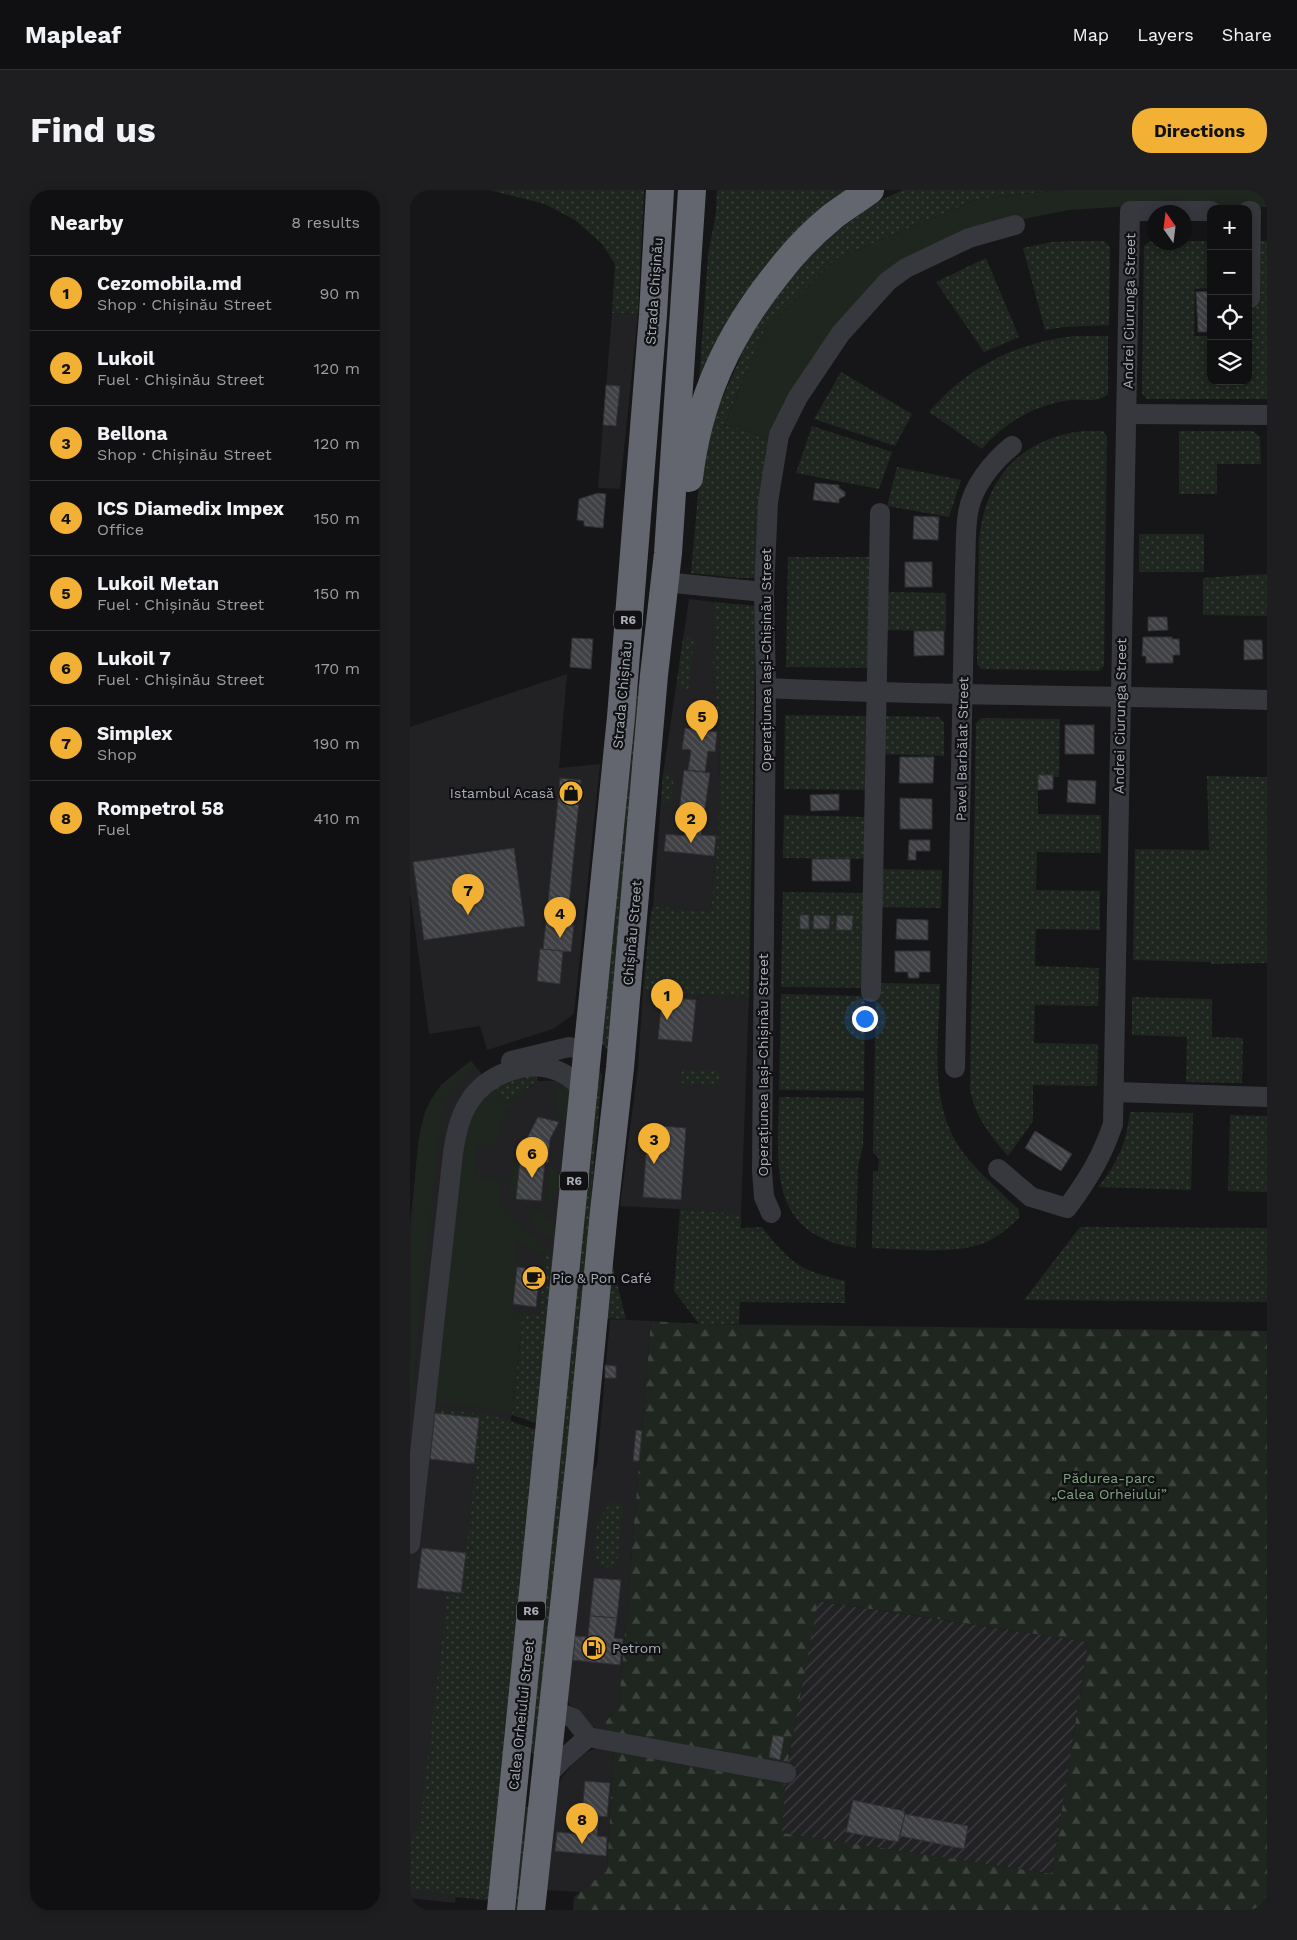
<!DOCTYPE html>
<meta charset="utf-8">
<style>
body{margin:0;font-family:"Work Sans",sans-serif;background:#1e1e20;color:#f1f3f6}
.controls{position:absolute;right:15px;top:15px;display:grid;overflow:hidden;border-radius:10px;box-shadow:0 2px 12px #0003}
.controls button{width:45px;height:45px;display:grid;place-items:center;padding:0;border:0;border-bottom:1px solid #303032;background:#101012;color:#f1f3f6;font:25px sans-serif}
.compass{position:absolute;left:737px;top:15px;width:45px;height:45px;border-radius:50%;background:#101012;box-shadow:0 2px 12px #0003;rotate:346deg}
.you{position:absolute;left:454px;top:828px;width:18px;height:18px;margin:-12px;border:4px solid #fff;border-radius:50%;background:#1a73e8;box-shadow:0 0 0 8px #1a73e833}
.badge{display:grid;place-items:center;width:32px;height:32px;border-radius:50%;background:#f2b134;color:#111;font-size:16px;font-weight:700}
.pin{position:absolute;translate:-50% -41px;filter:drop-shadow(0 1px 2px #0008)}
.pin::after{content:'';position:absolute;top:26px;width:18px;height:15px;background:inherit;clip-path:polygon(0 0,100% 0,50% 100%)}
.list{margin:0;padding:0;list-style:none}
h2{display:flex;justify-content:space-between;align-items:center;height:65px;margin:0;padding:0 20px;font-size:21px}
h2 small{font-size:16px;font-weight:400;color:#9c9d9f}
.list li{display:grid;grid-template-columns:32px 1fr auto;gap:15px;align-items:center;box-sizing:border-box;height:75px;padding:0 20px;border-top:1px solid #303032}
.list b{display:block;font-size:19px;white-space:nowrap}
.list p{margin:0;font-size:16px;white-space:nowrap;color:#9c9d9f}
.list em{font-size:16px;font-style:normal;color:#9c9d9f}
.icon{flex:none;width:28px;height:28px;fill:none;stroke:currentColor;stroke-width:2;stroke-linecap:round;stroke-linejoin:round}
.map{position:relative;flex:none;width:857px;height:1720px;overflow:hidden;border-radius:20px}
header{display:flex;align-items:center;gap:30px;box-sizing:border-box;height:70px;padding:0 25px;background:#101012;border-bottom:1px solid #303032}
header strong{font-size:24px}
nav{display:flex;gap:28px;margin-inline-start:auto;font-size:18px}
.intro{display:flex;align-items:center;justify-content:space-between;box-sizing:border-box;height:120px;padding:0 30px}
h1{margin:0;font-size:35px}
.button{padding:12px 22px;border-radius:20px;background:#f2b134;color:#111;font-size:18px;font-weight:700}
main{display:flex;gap:30px;padding:0 30px}
aside{flex:1;background:#101012;border-radius:20px;box-shadow:0 2px 12px #0003}
.map>svg:first-child{display:block}
</style>
<header>
<strong>Mapleaf</strong>
<nav><a>Map</a><a>Layers</a><a>Share</a></nav>
</header>
<div class="intro"><h1>Find us</h1><a class="button">Directions</a></div>
<main>
<aside>
<h2>Nearby<small>8 results</small></h2>
<ul class="list">
<li><span class="badge">1</span><div><b>Cezomobila.md</b><p>Shop · Chișinău Street</p></div><em>90 m</em></li>
<li><span class="badge">2</span><div><b>Lukoil</b><p>Fuel · Chișinău Street</p></div><em>120 m</em></li>
<li><span class="badge">3</span><div><b>Bellona</b><p>Shop · Chișinău Street</p></div><em>120 m</em></li>
<li><span class="badge">4</span><div><b>ICS Diamedix Impex</b><p>Office</p></div><em>150 m</em></li>
<li><span class="badge">5</span><div><b>Lukoil Metan</b><p>Fuel · Chișinău Street</p></div><em>150 m</em></li>
<li><span class="badge">6</span><div><b>Lukoil 7</b><p>Fuel · Chișinău Street</p></div><em>170 m</em></li>
<li><span class="badge">7</span><div><b>Simplex</b><p>Shop</p></div><em>190 m</em></li>
<li><span class="badge">8</span><div><b>Rompetrol 58</b><p>Fuel</p></div><em>410 m</em></li>
</ul>
</aside>
<div class="map">
<svg width="857" height="1720" viewBox="0 0 857 1720">
<defs>
<pattern id="industrial-furrows" width="10" height="10" patternUnits="userSpaceOnUse" patternTransform="scale(1.25)"><rect width="10" height="10" fill="#222225"/><path d="M-1 1l2-2M0 10L10 0M9 11l2-2" fill="none" stroke="#3f3f43"/></pattern>
<pattern id="grass-dots" width="8" height="8" patternUnits="userSpaceOnUse" patternTransform="scale(1.25)"><rect width="8" height="8" fill="#1e261f"/><path d="M2 2h.1M6 6h.1" fill="none" stroke="#3c433d" stroke-width="1.8" stroke-linecap="round"/></pattern>
<pattern id="forest-firs" width="22" height="20" patternUnits="userSpaceOnUse" patternTransform="scale(1.25)"><rect width="22" height="20" fill="#1e261f"/><path d="M5 1l3.5 6h-7zM16 11l3.5 6h-7z" fill="#3c433d"/></pattern>
<pattern id="building-back-hatch" width="6" height="6" patternUnits="userSpaceOnUse" patternTransform="scale(1.25)"><rect width="6" height="6" fill="#404145"/><path d="M-1 5l2 2M0 0l6 6M5-1l2 2" fill="none" stroke="#595a5e"/></pattern>
</defs>
<rect width="100%" height="100%" fill="#161618"/>
<!-- built -->
<g fill="#222225">
<polygon points="202,123 228,124 210,299 188,298"/>
<polygon points="279,409 304,412 303,473 310,558 308,639 301,722 243,716 253,584"/>
<polygon points="157,484 149,578 190,574 164,824 143,839 77,860 70,836 19,844 0,702 0,537"/>
<polygon points="233,800 285,805 339,807 331,1024 270,1019 210,1016 228,877"/>
<polygon points="61,871 96,913 128,891 158,890 161,893 146,1068 135,1059 129,1125 113,1125 45,1713 0,1708 0,1036 9,948 15,921 31,895"/>
<polygon points="200,1129 241,1131 209,1514 196,1532 194,1544 164,1524 155,1504 176,1292 187,1275"/>
<polygon points="186,1558 204,1560 197,1680 170,1702 136,1700 145,1603 152,1587 163,1574 177,1562"/>
</g>
<!-- industrial -->
<polygon fill="url(#industrial-furrows)" points="407,1411 678,1452 642,1684 371,1643 376,1583"/>
<!-- grass -->
<g fill="url(#grass-dots)">
<polygon points="79,0 234,0 228,124 202,123 205,74 192,54 165,30 135,14"/>
<polygon points="307,0 447,0 289,191 298,65 306,23"/>
<polygon points="493,0 650,0 568,9 426,69 355,139 314,235 333,239 359,251 345,388 330,388 281,383 293,249 301,220 311,211 347,130 393,69 436,34 471,10"/>
<polygon points="665,51 694,51 700,57 699,135 654,137 635,140 613,58 642,52"/>
<polygon points="740,51 744,51 744,52 774,52 775,51 801,51 801,98 785,99 784,146 801,146 801,191 838,191 839,113 849,113 850,51 857,51 857,209 737,209 732,204 734,56"/>
<polygon points="576,68 609,147 574,162 526,92"/>
<path d="M 663,146 L 698,146 L 698,204 C 689,213 673,209 661,210 C 627,214 594,232 572,259 L 519,222 C 557,177 606,153 663,146 Z"/>
<polygon points="431,182 502,224 485,256 404,229"/>
<polygon points="402,236 482,262 469,299 386,283"/>
<path d="M 673,241 L 693,241 L 697,246 L 694,476 L 689,481 L 571,479 L 567,474 L 569,350 C 575,288 610,249 673,241 Z"/>
<polygon points="769,241 843,241 850,247 851,274 807,274 807,304 769,304"/>
<polygon points="487,277 551,290 539,327 477,316"/>
<rect x="729" y="344" width="65" height="38"/>
<polygon points="378,367 463,367 461,478 376,477"/>
<polygon points="857,384 857,426 793,425 793,388"/>
<polygon points="473,402 536,403 536,441 472,440"/>
<polygon points="304,412 346,416 339,807 285,805 233,800 240,729 243,716 301,722 308,639 310,558 303,473"/>
<polygon points="281,447 284,447 278,504 267,491 273,449"/>
<polygon points="229,492 224,609 202,863 189,852 222,542"/>
<polygon points="375,525 460,526 459,600 374,599"/>
<polygon points="471,526 529,527 534,533 534,566 470,564"/>
<path d="M 571,528 L 650,529 L 649,587 L 628,586 L 628,624 L 691,625 L 691,663 L 627,662 L 626,700 L 690,701 L 690,740 L 626,739 L 625,776 L 689,778 L 688,816 L 625,815 L 624,853 L 688,854 L 687,896 L 623,895 L 623,931 L 598,966 C 580,945 565,927 560,899 L 566,533 Z"/>
<polygon points="260,582 264,586 261,613 251,611 253,584"/>
<polygon points="797,586 857,587 857,773 801,774 801,772 723,770 725,659 799,660"/>
<polygon points="374,625 458,627 458,669 373,668"/>
<polygon points="468,679 532,680 531,718 467,717"/>
<polygon points="373,702 457,703 456,798 371,797"/>
<path d="M 466,793 L 530,794 C 529,851 517,917 555,965 C 571,985 591,1002 609,1020 L 609,1028 C 598,1038 588,1047 574,1053 C 545,1065 493,1059 462,1058 L 463,981 L 468,981 L 469,969 L 463,962 Z"/>
<polygon points="371,804 455,806 454,901 369,900"/>
<polygon points="722,807 802,809 802,847 833,848 832,893 776,892 777,847 722,845"/>
<polygon points="187,877 192,885 169,1143 126,1567 121,1561"/>
<polygon points="272,879 309,881 309,895 271,893"/>
<polygon points="126,885 128,891 96,913 81,896 89,892"/>
<path d="M 369,907 L 454,908 L 453,956 L 448,977 L 446,1058 C 357,1044 368,977 369,907 Z"/>
<path d="M 720,922 L 783,923 L 781,1000 L 688,997 C 707,975 717,951 720,922 Z"/>
<polygon points="820,925 857,926 857,1002 818,1001"/>
<path d="M 270,1019 L 331,1024 L 331,1038 L 352,1037 C 380,1073 391,1081 435,1091 L 435,1113 L 330,1112 L 329,1134 L 289,1134 L 264,1101 Z"/>
<polygon points="670,1037 857,1038 857,1112 614,1110"/>
<polygon points="135,1058 146,1068 132,1235 102,1225 113,1124 129,1125"/>
<polygon points="202,1073 216,1129 192,1128"/>
<polygon points="23,1218 81,1225 130,1241 83,1711 46,1707 46,1704 0,1699 0,1649 8,1639 10,1632 37,1411 35,1404 51,1406 66,1275 64,1274 69,1228 22,1223"/>
<path d="M 206,1312 L 210,1313 L 212,1319 L 207,1374 C 200,1379 190,1378 184,1371 C 186,1351 184,1320 206,1312 Z"/>
<polygon points="116,1617 119,1618 110,1720 104,1720"/>
</g>
<!-- forest -->
<polygon fill="url(#forest-firs)" points="241,1131 289,1134 857,1141 857,1720 163,1720 164,1707 197,1680 204,1560 375,1589 372,1643 642,1684 678,1452 408,1411 377,1576 194,1544 196,1532 209,1514"/>
<!-- garden -->
<g fill="#1e261f">
<polygon points="650,0 857,0 857,17 721,16 659,20 603,31 481,79 359,251 333,239 314,235 355,139 426,69 568,9"/>
<path d="M 61,871 L 65,876 C 48,890 36,905 31,926 L 0,1221 C 0,1143 0,1066 5,988 C 7,966 8,942 16,921 C 24,898 42,885 61,871 Z"/>
<path d="M 158,890 L 161,893 L 157,932 L 152,933 C 146,923 143,915 144,903 Z"/>
<polygon points="81,896 96,913 121,896 97,920 87,955 67,953 64,986 92,989 89,1010 94,1020 135,1058 134,1066 108,1050 101,1122 113,1124 102,1225 72,1217 21,1213 56,929"/>
<polygon points="110,970 106,1009 99,1003 102,974"/>
<path d="M 140,976 C 155,987 152,1004 136,1012 Z"/>
<path d="M 133,1014 L 137,1019 L 135,1020 L 136,1024 L 134,1026 L 135,1030 L 145,1031 L 147,1035 L 146,1044 C 129,1051 119,1031 115,1018 L 133,1020 Z"/>
</g>
<!-- building -->
<g fill="url(#building-back-hatch)" stroke="#303034">
<polygon points="801,101 801,142 788,142 786,102"/>
<polygon points="196,195 210,196 206,236 193,235"/>
<polygon points="405,293 429,295 429,298 435,302 435,306 429,309 429,313 403,310"/>
<polygon points="188,303 196,304 193,338 174,336 174,331 167,330 169,309"/>
<polygon points="504,326 529,327 528,350 503,349"/>
<rect x="495" y="372" width="27" height="25"/>
<polygon points="738,427 757,427 758,440 738,441"/>
<polygon points="504,441 534,441 534,465 504,466"/>
<polygon points="733,447 762,447 762,449 769,449 770,465 763,465 763,473 736,473 736,466 732,466"/>
<polygon points="162,448 183,449 181,479 160,477"/>
<polygon points="834,450 852,450 853,469 834,470"/>
<rect x="655" y="535" width="29" height="29"/>
<polygon points="275,538 307,542 305,562 298,561 295,582 278,580 281,560 272,559"/>
<polygon points="490,567 524,567 523,593 489,593"/>
<polygon points="274,580 300,583 294,625 269,622"/>
<polygon points="628,585 643,585 643,599 628,600"/>
<polygon points="150,588 171,590 159,715 138,713"/>
<polygon points="658,590 686,591 685,614 657,612"/>
<polygon points="429,604 429,620 401,621 400,605"/>
<polygon points="490,608 522,609 522,639 490,639"/>
<polygon points="277,623 293,625 291,645 306,646 304,666 254,661 256,644 274,646"/>
<polygon points="499,650 520,650 520,661 506,661 506,670 498,670"/>
<polygon points="104,658 115,736 14,750 3,672"/>
<rect x="402" y="669" width="38" height="22"/>
<rect x="390" y="725" width="9" height="14"/>
<polygon points="404,725 420,726 419,739 403,739"/>
<polygon points="427,725 443,726 442,740 426,740"/>
<polygon points="487,729 518,730 518,750 486,749"/>
<polygon points="136,732 164,735 161,762 133,759"/>
<polygon points="130,759 153,761 150,794 127,791"/>
<polygon points="485,761 520,761 520,782 509,782 509,788 498,788 498,782 485,782"/>
<polygon points="252,807 286,810 282,852 248,849"/>
<polygon points="128,927 149,932 140,949 138,973 115,971 116,950"/>
<polygon points="238,935 276,938 271,1010 233,1007"/>
<polygon points="625,941 662,964 651,981 615,958"/>
<polygon points="110,970 135,972 131,1011 106,1009"/>
<polygon points="107,1077 130,1080 126,1117 103,1114"/>
<polygon points="195,1175 206,1176 206,1188 195,1188"/>
<polygon points="25,1223 69,1228 64,1274 20,1269"/>
<polygon points="226,1240 232,1241 229,1271 223,1271"/>
<polygon points="12,1358 56,1363 51,1403 7,1398"/>
<polygon points="184,1388 211,1390 207,1428 180,1426"/>
<polygon points="180,1426 207,1428 204,1448 213,1449 210,1475 163,1470 165,1446 178,1447"/>
<polygon points="363,1545 374,1547 370,1570 359,1567"/>
<polygon points="175,1591 200,1593 197,1627 172,1624"/>
<polygon points="443,1610 494,1621 495,1624 488,1652 436,1642"/>
<polygon points="172,1624 189,1626 187,1646 197,1647 196,1666 145,1661 147,1642 170,1644"/>
<polygon points="495,1624 558,1636 554,1659 490,1646"/>
</g>
<g fill="none" stroke-linecap="round" stroke-linejoin="round">
<!-- minor -->
<g stroke="#37383d" stroke-width="20">
<polyline points="838,21 841,21 840,108"/>
<polyline points="717,224 857,225"/>
<polyline points="254,392 354,402"/>
<path d="M 356,498 C 523,506 690,505 857,510"/>
<polyline points="461,802 470,323"/>
<polyline points="101,871 159,857 177,860"/>
<path d="M 545,878 L 555,378 C 556,360 555,341 558,323 C 562,297 582,272 602,256"/>
<polyline points="705,902 857,907"/>
<path d="M 588,979 L 621,1007 L 657,1018 C 677,991 692,967 703,934 L 720,21 L 801,21"/>
<polyline points="361,1023 354,1007 352,981 356,498 354,402 358,312 369,245 388,207 431,143 478,91 496,78 559,48 605,35"/>
<path d="M 0,1354 L 43,963 C 46,945 49,928 59,912 C 76,885 117,868 148,881 C 158,885 165,891 173,899"/>
<polyline points="142,1520 163,1528 178,1547 376,1583"/>
<polyline points="135,1588 152,1570 178,1547"/>
</g>
<!-- highway -->
<g stroke="#63666e" stroke-width="28">
<path d="M 279,288 C 288,210 318,145 367,84 C 383,63 402,43 423,26 C 435,17 448,9 460,0"/>
<polyline points="91,1720 211,527 243,125 250,0"/>
<polyline points="121,1720 170,1269 194,1021 210,878 244,485 258,363 282,0"/>
</g>
</g>
<!-- icons -->
<defs>
<symbol id="shop-disc" viewBox="-11 -11 22 22"><circle r="9.5" fill="#f2b134" stroke="#111113"/><path d="M-5-2.5h2.3a2.7 3.5 0 0 1 5.4 0H5L5.5 6h-11ZM-1.5-2.5h3a1.5 2.3 0 0 0-3 0Z" fill="#111"/></symbol>
<symbol id="cafe-disc" viewBox="-11 -11 22 22"><circle r="9.5" fill="#f2b134" stroke="#111113"/><path d="M-5.5-4.5H6V0H3Q3 3.5 0 3.5H-2.5Q-5.5 3.5-5.5 0ZM3-3.2v2h1.7v-2ZM-6 4.5H4V6H-6Z" fill="#111"/></symbol>
<symbol id="fuel-disc" viewBox="-11 -11 22 22"><circle r="9.5" fill="#f2b134" stroke="#111113"/><path d="M-5.5-6h7V0h2V4h1.3V-2.5L3-4.5l.8-.8L6-3V5H2.5V1h-1V6h-7ZM-4.2-4.7v3.2H.2V-4.7Z" fill="#111"/></symbol>
</defs>
<g fill-rule="evenodd">
<use href="#shop-disc" x="147" y="589" width="28" height="28"/>
<use href="#cafe-disc" x="110" y="1074" width="28" height="28"/>
<use href="#fuel-disc" x="170" y="1444" width="28" height="28"/>
</g>
<g text-anchor="middle" stroke-width="4.5" stroke-linejoin="round" paint-order="stroke">
<!-- shield labels -->
<g fill="#111113" stroke="#7b7e86" stroke-width="1">
<rect x="204" y="420.5" width="28" height="19" rx="4"/>
<rect x="150" y="981.5" width="28" height="19" rx="4"/>
<rect x="107" y="1411.5" width="28" height="19" rx="4"/>
</g>
<g font-size="12" font-weight="bold" fill="#a8adb8">
<text x="218" y="434">R6</text>
<text x="164" y="995">R6</text>
<text x="121" y="1425">R6</text>
</g>
<!-- street labels -->
<g font-size="14" fill="#a8adb8" stroke="#111113">
<text transform="translate(244 101) rotate(-86)" y="5">Strada Chișinău</text>
<text transform="translate(719 121) rotate(-89)" y="5">Andrei Ciurunga Street</text>
<text transform="translate(356 470) rotate(-90)" y="5">Operațiunea Iași-Chișinău Street</text>
<text transform="translate(212 505) rotate(-85)" y="5">Strada Chișinău</text>
<text transform="translate(710 526) rotate(-89)" y="5">Andrei Ciurunga Street</text>
<text transform="translate(552 559) rotate(-89)" y="5">Pavel Barbălat Street</text>
<text transform="translate(222 743) rotate(-85)" y="5">Chișinău Street</text>
<text transform="translate(353 875) rotate(-90)" y="5">Operațiunea Iași-Chișinău Street</text>
<text transform="translate(111 1525) rotate(-84)" y="5">Calea Orheiului Street</text>
</g>
<!-- poi labels -->
<g font-size="14" fill="#a8adb8" stroke="#111113" text-anchor="start">
<text x="144" y="608" text-anchor="end">Istambul Acasă</text>
<text x="142" y="1093">Pic &amp; Pon Café</text>
<text x="202" y="1463">Petrom</text>
</g>
<!-- park labels -->
<g font-size="14" fill="#7fa381" stroke="#111113">
<text x="699" y="1293">Pădurea-parc<tspan x="699" dy="16">„Calea Orheiului”</tspan></text>
</g>
</g>
</svg>
<div class="controls">
<button>+</button>
<button>−</button>
<button><svg class="icon" aria-label="locate" viewBox="0 0 24 24"><circle cx="12" cy="12" r="6"/><path d="M12 2v4M12 18v4M2 12h4M18 12h4"/></svg></button>
<button><svg class="icon" aria-label="layers" viewBox="0 0 24 24"><path d="M12 4l9 5-9 5-9-5zM3 14l9 5 9-5"/></svg></button>
</div>
<svg class="compass" viewBox="-18 -18 36 36"><path d="M0-13l5 13h-10z" fill="#e53935"/><path d="M0 13l5-13h-10z" fill="#9c9d9f"/></svg>
<div class="you"></div>
<div class="pin badge" style="left:257px;top:830px">1</div>
<div class="pin badge" style="left:281px;top:653px">2</div>
<div class="pin badge" style="left:244px;top:974px">3</div>
<div class="pin badge" style="left:150px;top:748px">4</div>
<div class="pin badge" style="left:292px;top:551px">5</div>
<div class="pin badge" style="left:122px;top:988px">6</div>
<div class="pin badge" style="left:58px;top:725px">7</div>
<div class="pin badge" style="left:172px;top:1654px">8</div>
</div>
</main>
